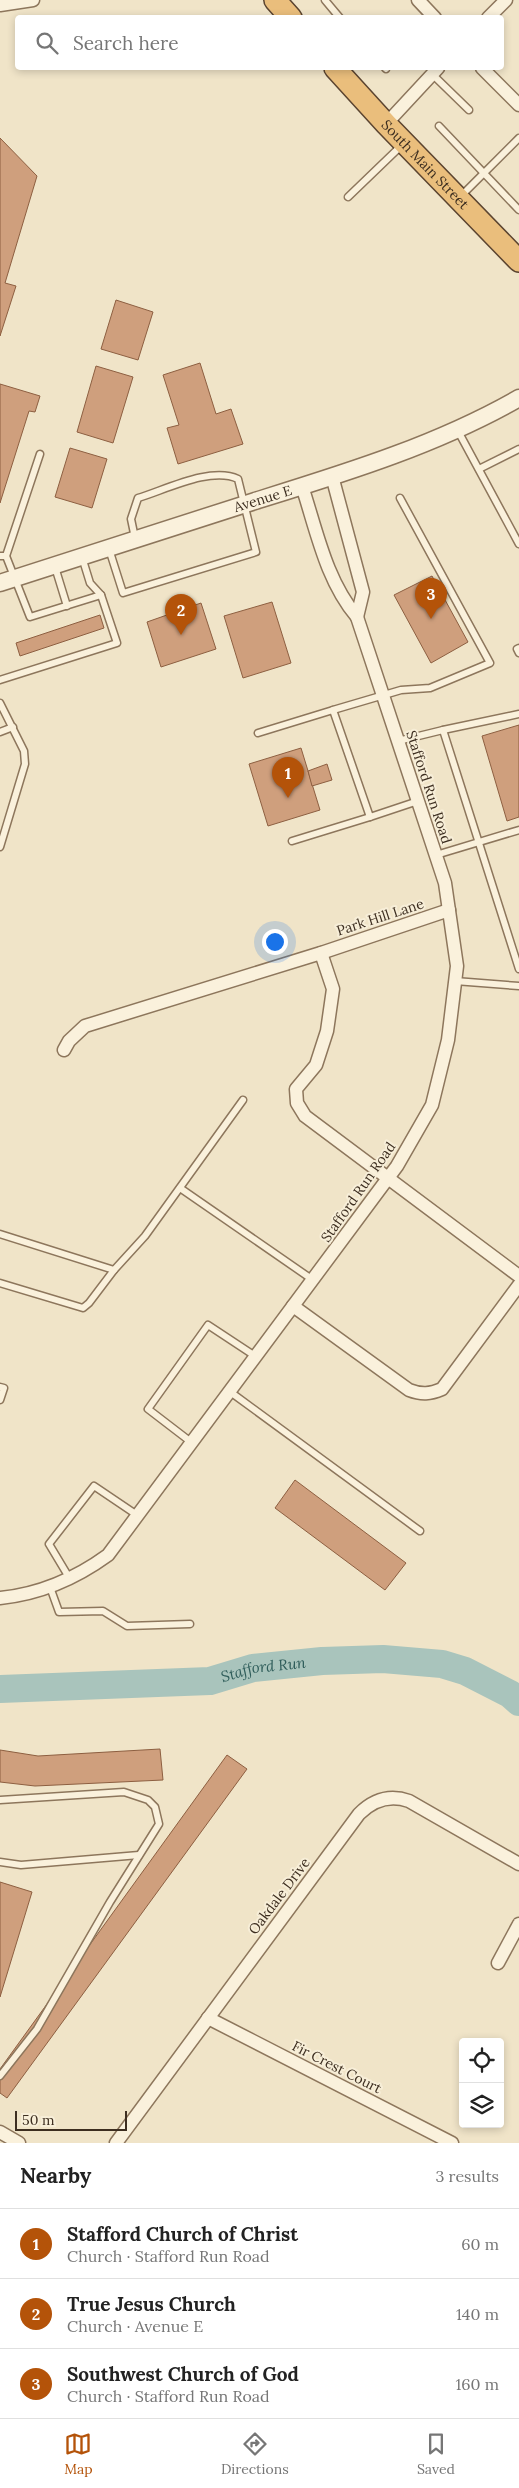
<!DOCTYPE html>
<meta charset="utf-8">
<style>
body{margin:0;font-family:Lora,serif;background:#f6f6f6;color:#222}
.controls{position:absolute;right:15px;bottom:15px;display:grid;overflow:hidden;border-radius:5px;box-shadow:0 2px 8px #0003}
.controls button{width:45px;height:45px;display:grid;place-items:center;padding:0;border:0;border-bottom:1px solid #e0e0e0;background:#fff;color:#222;font:25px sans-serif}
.scale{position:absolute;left:15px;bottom:12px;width:112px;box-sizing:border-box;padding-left:5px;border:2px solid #3d2e20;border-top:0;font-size:14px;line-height:18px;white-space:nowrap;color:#3d2e20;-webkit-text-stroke:4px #f7eed8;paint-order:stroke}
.you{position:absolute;left:274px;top:941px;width:18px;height:18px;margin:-12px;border:4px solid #fff;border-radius:50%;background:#1a73e8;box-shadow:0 0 0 8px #1a73e833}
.badge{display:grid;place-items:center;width:32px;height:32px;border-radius:50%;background:#b45309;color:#fff;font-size:16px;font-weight:700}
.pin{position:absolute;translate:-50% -41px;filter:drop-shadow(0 1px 2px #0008)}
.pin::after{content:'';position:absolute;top:26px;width:18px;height:15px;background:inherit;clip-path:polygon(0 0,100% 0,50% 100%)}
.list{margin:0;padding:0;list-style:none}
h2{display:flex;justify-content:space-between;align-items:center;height:65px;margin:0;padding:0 20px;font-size:21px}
h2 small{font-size:16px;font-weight:400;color:#767676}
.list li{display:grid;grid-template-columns:32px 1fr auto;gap:15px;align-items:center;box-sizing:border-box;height:70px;padding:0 20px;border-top:1px solid #e0e0e0}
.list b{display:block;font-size:19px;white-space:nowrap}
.list p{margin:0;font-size:16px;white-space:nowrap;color:#767676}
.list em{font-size:16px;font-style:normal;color:#767676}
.icon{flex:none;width:28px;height:28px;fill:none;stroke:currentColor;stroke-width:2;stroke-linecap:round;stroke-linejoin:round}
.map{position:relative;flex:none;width:519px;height:2143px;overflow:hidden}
.search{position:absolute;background:#fff;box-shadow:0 2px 8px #0003;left:15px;right:15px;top:15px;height:55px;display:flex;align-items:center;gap:12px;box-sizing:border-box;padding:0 18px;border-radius:5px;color:#767676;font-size:19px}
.sheet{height:275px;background:#fff}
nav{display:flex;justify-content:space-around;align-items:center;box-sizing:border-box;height:70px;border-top:1px solid #e0e0e0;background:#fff;font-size:14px;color:#767676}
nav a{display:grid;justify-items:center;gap:2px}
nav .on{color:#b45309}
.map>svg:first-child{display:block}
</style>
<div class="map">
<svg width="519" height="2143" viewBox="0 0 519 2143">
<rect width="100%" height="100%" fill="#f0e4c8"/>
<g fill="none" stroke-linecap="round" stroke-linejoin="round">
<!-- river -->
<path stroke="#a9c4bc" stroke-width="28" id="s1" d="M 0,1689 L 210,1681 L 253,1668 L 322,1661 L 383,1659 L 442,1664 L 465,1671 L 510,1694 L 519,1702"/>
</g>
<!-- building -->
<g fill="#cf9f7d" stroke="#8d5f41">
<polygon points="0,138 37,176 5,283 16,286 0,336"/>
<polygon points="116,300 153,312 138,360 101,349"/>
<polygon points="200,363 216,414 231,409 243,444 178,464 167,428 179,425 163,375"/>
<polygon points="96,366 133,377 113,443 77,432"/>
<polygon points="0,384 40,396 35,412 29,411 0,503"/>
<polygon points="70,448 107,459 92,508 55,497"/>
<polygon points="432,576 468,642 431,663 394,595"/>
<polygon points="272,602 291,663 243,678 224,616"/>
<polygon points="201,603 216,649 161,667 147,622"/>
<polygon points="100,615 104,628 20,656 16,643"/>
<polygon points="519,725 519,817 507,821 482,736"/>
<polygon points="301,748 320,810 268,826 249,764"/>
<polygon points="327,764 332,780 312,786 308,771"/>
<polygon points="295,1480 406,1563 385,1590 275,1508"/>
<polygon points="160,1749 163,1780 35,1786 0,1782 0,1750 38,1756"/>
<polygon points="227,1755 247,1769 7,2098 0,2093 0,2069"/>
<polygon points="0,1882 32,1892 0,1997"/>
</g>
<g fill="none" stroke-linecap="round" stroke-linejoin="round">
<defs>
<g id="service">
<polyline points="325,0 340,18"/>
<polyline points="385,68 386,69"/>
<polyline points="432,74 469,110"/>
<polyline points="439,126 519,210"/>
<polyline points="461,196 519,138"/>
<polyline points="348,197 402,145"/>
<polyline points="458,431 519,544"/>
<polyline points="479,469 519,449"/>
<polyline points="400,498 490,663 430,688 401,690 333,710 370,817 418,801"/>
<path d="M 109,549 L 123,593 L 256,552 L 238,479 C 211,466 165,490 138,498 L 131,519 L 135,538"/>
<polyline points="0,556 6,556 30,617 101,595"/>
<polyline points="6,556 40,454"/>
<polyline points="55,567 67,606"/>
<polyline points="519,648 517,649 519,653"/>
<polyline points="0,680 117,643 101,595 90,583 82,557"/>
<polyline points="0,703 24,751 25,764 0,847"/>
<polyline points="443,730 519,714"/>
<polyline points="0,732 13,727"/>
<polyline points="258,733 333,710"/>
<polyline points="398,741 443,730 519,969"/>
<polyline points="292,841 370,817"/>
<polyline points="436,855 519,830"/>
<polyline points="455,981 519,986"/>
<polyline points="180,1188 313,1280"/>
<polyline points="0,1234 114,1270 145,1236 243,1100"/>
<polyline points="0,1283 83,1308 89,1303 114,1270"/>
<polyline points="0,1387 4,1388 0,1400"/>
<polyline points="229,1391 420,1531"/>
<polyline points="191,1442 148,1409 208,1325 255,1356"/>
<polyline points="70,1579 49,1544 94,1486 137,1515"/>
<polyline points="50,1587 59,1612 103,1611 127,1626 190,1624"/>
<polyline points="0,1800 124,1792 148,1800 155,1807 159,1824 110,1902 37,2029 0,2076"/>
<polyline points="0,1862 21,1865 139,1855"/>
</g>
<g id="minor">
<polyline points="418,0 435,18"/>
<polyline points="0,5 33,0"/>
<polyline points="488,18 506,0"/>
<polyline points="482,68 519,105"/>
<polyline points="386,124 438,68"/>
<polyline points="332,476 363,592 357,617"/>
<polyline points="321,953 333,989 327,1031 316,1065 296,1089 297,1103 305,1116 519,1276"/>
<polyline points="64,1050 69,1041 85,1026 321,953 449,910"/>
<path d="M 293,1306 L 409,1390 C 422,1395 430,1394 442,1389 L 519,1285"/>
<path d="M 0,1598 C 41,1594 75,1579 108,1555 L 397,1166 L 432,1105 L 448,1040 L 457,966 L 445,883 L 357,617 C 326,580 317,532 302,486"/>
<polyline points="498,1963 519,1924"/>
<polyline points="208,2018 452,2143"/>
<polyline points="0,2132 19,2143"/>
<path d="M 116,2143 L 359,1814 C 373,1800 389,1794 409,1801 L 519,1864"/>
</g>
<g id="tertiary">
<path id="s2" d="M 0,583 C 85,555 170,528 255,501 C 345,473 437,445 519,398"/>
</g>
<g id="trunk">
<polyline points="275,0 291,18"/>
<path id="s3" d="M 335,68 L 386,124 L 519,261"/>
</g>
</defs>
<!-- service casing -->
<use href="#service" stroke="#8d765c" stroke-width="9"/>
<!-- minor casing -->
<use href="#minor" stroke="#8d765c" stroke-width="15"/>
<!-- tertiary casing -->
<use href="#tertiary" stroke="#8d765c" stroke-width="19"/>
<!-- trunk casing -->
<use href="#trunk" stroke="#5b4430" stroke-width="24"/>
<!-- service -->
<use href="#service" stroke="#faf1dc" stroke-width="6"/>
<!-- minor -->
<use href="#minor" stroke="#faf1dc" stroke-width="12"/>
<!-- tertiary -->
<use href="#tertiary" stroke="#faf1dc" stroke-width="16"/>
<!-- trunk -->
<use href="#trunk" stroke="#eabe7c" stroke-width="21"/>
</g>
<g text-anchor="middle" stroke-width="4" stroke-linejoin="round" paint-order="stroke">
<!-- street labels -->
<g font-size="14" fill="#3d2e20" stroke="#f7eed8">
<text dy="5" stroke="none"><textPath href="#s3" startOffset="132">South Main Street</textPath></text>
<text dy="5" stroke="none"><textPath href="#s2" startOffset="276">Avenue E</textPath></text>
<text transform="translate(429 787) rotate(72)" y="5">Stafford Run Road</text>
<text transform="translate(380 917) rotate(-18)" y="5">Park Hill Lane</text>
<text transform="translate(358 1192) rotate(-55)" y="5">Stafford Run Road</text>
<text transform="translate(279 1896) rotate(-53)" y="5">Oakdale Drive</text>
<text transform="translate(337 2067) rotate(27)" y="5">Fir Crest Court</text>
</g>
<!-- water labels -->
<g font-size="15" font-style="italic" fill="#2f5d5a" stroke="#f7eed8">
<text dy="5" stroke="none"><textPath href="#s1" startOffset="265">Stafford Run</textPath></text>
</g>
</g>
</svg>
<div class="controls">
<button><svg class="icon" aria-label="locate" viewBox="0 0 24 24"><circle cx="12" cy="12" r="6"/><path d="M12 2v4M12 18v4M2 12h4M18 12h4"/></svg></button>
<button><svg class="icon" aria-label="layers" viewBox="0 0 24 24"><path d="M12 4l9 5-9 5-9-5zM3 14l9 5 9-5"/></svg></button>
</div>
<div class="scale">50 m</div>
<div class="you"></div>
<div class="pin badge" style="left:288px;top:798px">1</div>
<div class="pin badge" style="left:181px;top:635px">2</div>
<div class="pin badge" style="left:431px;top:619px">3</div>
<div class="search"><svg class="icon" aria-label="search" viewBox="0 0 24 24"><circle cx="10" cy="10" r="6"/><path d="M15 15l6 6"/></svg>Search here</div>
</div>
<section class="sheet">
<h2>Nearby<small>3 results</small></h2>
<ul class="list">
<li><span class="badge">1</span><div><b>Stafford Church of Christ</b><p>Church · Stafford Run Road</p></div><em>60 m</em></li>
<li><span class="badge">2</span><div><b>True Jesus Church</b><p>Church · Avenue E</p></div><em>140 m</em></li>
<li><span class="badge">3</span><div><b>Southwest Church of God</b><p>Church · Stafford Run Road</p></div><em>160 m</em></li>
</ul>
</section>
<nav>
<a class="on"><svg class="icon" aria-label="map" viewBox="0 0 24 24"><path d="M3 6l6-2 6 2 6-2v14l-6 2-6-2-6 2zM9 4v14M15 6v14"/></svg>Map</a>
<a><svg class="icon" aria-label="directions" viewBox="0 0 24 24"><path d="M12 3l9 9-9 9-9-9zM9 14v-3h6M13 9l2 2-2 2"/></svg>Directions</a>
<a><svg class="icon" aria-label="saved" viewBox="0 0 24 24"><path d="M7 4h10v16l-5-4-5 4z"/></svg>Saved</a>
</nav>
